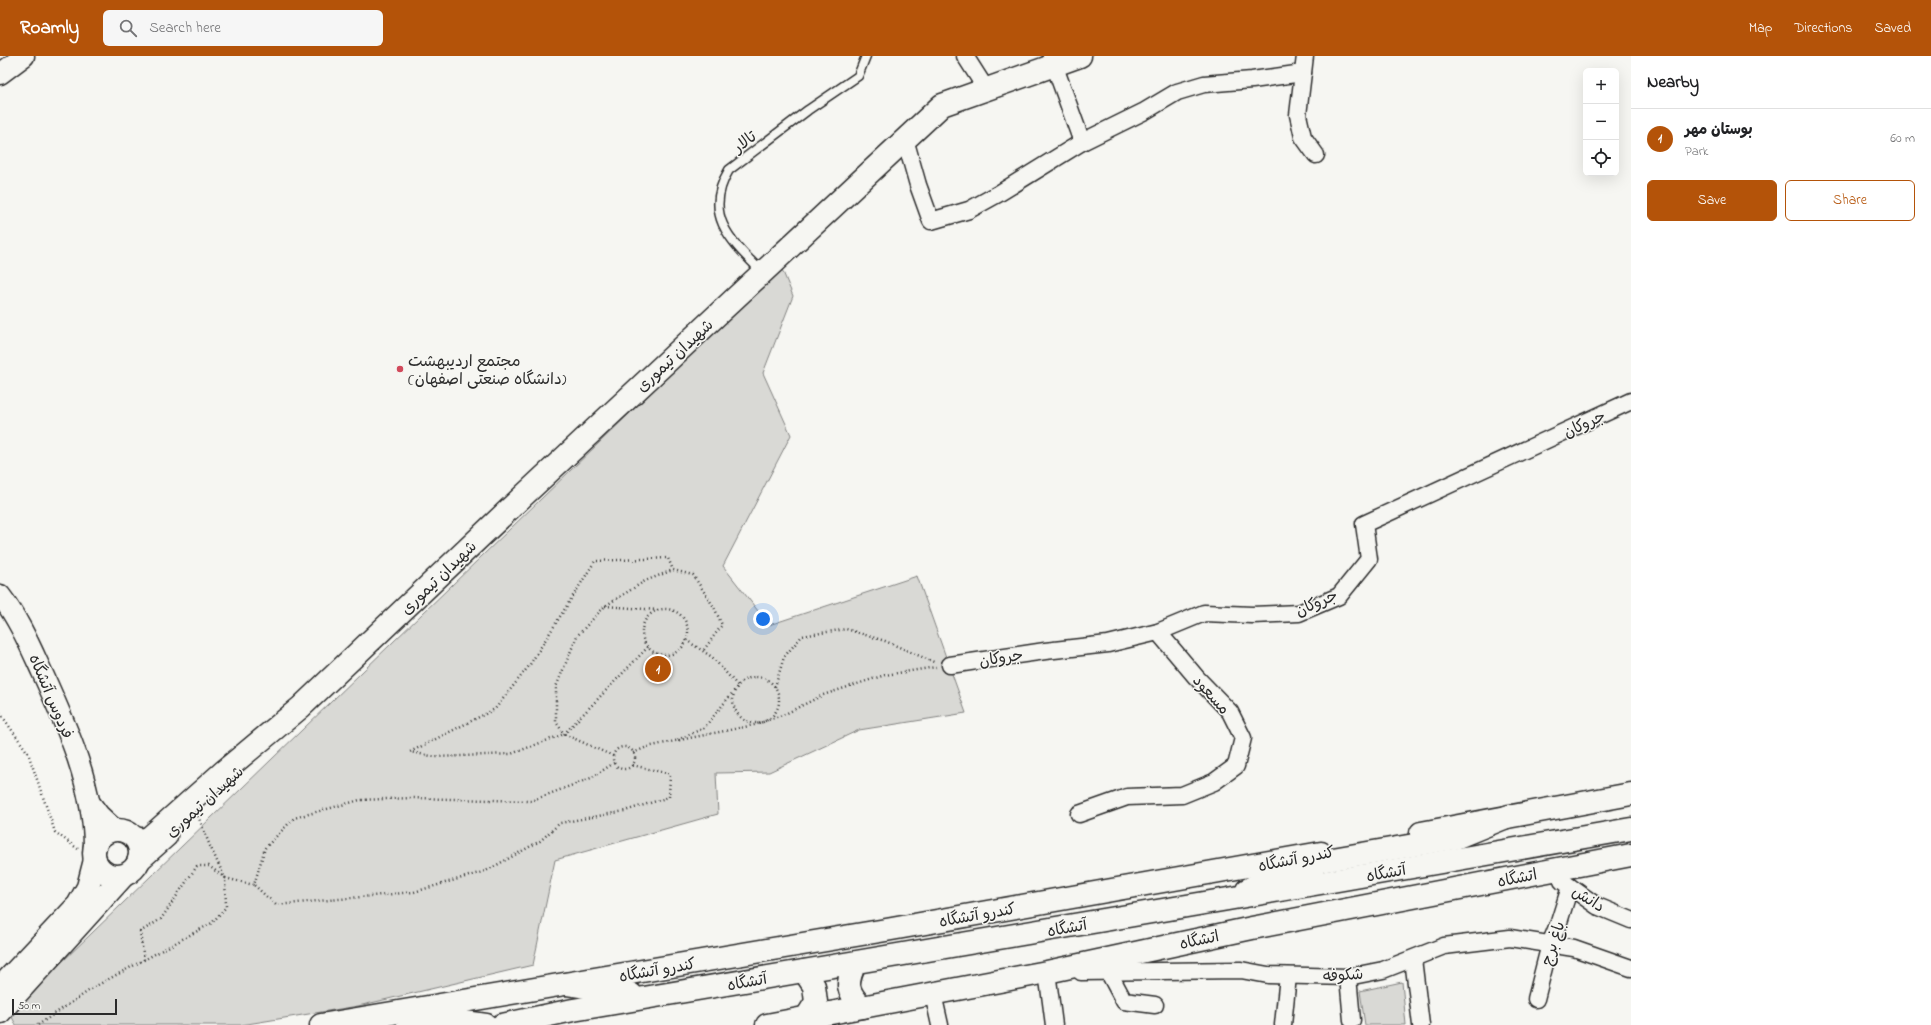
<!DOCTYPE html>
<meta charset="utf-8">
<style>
body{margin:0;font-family:"Indie Flower","Playpen Sans Arabic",sans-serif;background:#f6f6f6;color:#202124}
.controls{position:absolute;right:12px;top:12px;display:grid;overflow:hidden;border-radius:6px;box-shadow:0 4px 16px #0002}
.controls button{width:36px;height:36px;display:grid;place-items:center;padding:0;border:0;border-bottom:1px solid #e0e0e0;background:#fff;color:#202124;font:20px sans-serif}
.scale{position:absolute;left:12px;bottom:10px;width:105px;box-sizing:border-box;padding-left:4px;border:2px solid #2b2b2b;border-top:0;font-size:11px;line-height:14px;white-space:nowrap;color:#2b2b2b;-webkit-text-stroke:3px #f6f6f2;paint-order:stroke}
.you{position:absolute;left:763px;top:563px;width:14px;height:14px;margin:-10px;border:3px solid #fff;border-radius:50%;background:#1a73e8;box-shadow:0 0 0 6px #1a73e833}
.badge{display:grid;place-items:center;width:26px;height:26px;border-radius:50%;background:#b45309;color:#fff;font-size:13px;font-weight:700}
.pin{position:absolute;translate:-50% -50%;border:2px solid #fff;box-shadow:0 1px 4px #0006}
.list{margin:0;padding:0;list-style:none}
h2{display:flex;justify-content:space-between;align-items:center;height:52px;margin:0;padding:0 16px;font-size:17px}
h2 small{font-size:13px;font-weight:400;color:#757577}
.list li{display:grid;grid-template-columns:26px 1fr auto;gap:12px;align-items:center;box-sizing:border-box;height:60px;padding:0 16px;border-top:1px solid #e0e0e0}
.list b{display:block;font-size:15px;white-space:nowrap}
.list p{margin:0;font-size:13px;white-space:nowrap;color:#757577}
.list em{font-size:13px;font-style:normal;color:#757577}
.actions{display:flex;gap:8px;padding:12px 16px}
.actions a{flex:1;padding:9px 0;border:1px solid #b45309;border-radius:6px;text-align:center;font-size:14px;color:#b45309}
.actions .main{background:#b45309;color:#fff}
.icon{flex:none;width:22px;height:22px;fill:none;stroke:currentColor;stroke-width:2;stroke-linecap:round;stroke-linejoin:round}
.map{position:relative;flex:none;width:1631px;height:969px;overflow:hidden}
header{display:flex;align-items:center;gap:24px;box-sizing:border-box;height:56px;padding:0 20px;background:#b45309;color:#fff}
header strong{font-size:19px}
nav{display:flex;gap:22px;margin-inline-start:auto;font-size:14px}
.search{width:280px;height:36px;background:#f6f6f6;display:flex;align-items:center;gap:10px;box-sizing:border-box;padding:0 14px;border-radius:6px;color:#757577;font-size:15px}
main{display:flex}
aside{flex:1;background:#fff}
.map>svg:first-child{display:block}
</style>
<header>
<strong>Roamly</strong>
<div class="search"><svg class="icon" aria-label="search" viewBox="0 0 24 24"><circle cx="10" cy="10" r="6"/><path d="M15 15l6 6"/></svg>Search here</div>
<nav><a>Map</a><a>Directions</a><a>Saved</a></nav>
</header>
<main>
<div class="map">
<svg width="1631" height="969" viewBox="0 0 1631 969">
<rect width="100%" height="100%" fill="#f6f6f2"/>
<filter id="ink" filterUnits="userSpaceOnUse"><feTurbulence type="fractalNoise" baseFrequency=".025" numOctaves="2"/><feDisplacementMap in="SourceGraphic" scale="8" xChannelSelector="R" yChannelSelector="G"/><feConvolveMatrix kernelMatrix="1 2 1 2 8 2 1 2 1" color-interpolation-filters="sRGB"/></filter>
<g filter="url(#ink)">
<!-- green -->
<g fill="#d9d9d5" stroke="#828280">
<polygon points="781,211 793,240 763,317 791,379 723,510 769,569 917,520 966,657 859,674 769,716 716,717 718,758 555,804 533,909 358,950 241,969 16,969 12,961 32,935"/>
<polygon points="1402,926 1406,969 1365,969 1360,935"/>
</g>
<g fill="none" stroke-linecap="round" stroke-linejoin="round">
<defs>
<path id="service" d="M 762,216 C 731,185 702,159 729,114 L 808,54 L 858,20 L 866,0"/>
<g id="minor">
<polyline points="965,0 986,33"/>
<polyline points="1051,0 1082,86"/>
<polyline points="1305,0 1298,59 1303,81 1316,99"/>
<polyline points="905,83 918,129 931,165 969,154 998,138 1082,86 1145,55 1177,36 1204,28 1252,24 1303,17"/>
<polyline points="950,609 1045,595 1108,588 1158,576 1204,557 1252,559 1299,557 1339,540 1369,503 1364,468 1631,345"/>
<polyline points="1079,758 1127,741 1182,739 1214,726 1236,710 1243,682 1230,656 1196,621 1158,576"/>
<polyline points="1562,825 1597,850 1631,864"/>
<polyline points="1413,903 1421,969"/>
<polyline points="1108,915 1124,945 1155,949"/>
<polyline points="1081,916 1241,914 1268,919 1348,921 1383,914 1444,890 1510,882 1574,892 1631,912"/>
<polyline points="1348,921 1352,964"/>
<polyline points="933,938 940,969"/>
<polyline points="1536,943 1550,888 1559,866 1570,831"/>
<polyline points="1054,969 1047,916 1057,916"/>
<polyline points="1283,969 1288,920"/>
</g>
<g id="tertiary">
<polyline points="0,18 24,0"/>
<path d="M 0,539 C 18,562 30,590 42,616 C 67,671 95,733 94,794"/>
<polyline points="90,747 99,759 115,774"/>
</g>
<g id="secondary">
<circle cx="117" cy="797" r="23"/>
<polyline points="1421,777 1631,738"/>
<polyline points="135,782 143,784 150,781 223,716 301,651 521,442 942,49 1080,0"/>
<polyline points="139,804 166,780"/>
<polyline points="0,932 78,849 88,831 95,804"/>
<polyline points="0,956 123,820"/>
<polyline points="321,969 886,874 1321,797"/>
</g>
<g id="primary">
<polyline points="1247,834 1276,819 1321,805 1455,782 1509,760"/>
<path d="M 855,907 C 846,927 846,935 862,951"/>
<polyline points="804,915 814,930 816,946 806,962"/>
<polyline points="566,928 631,938"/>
<polyline points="408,969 443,963 486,969"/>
<polyline points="502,969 573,954 1228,843 1631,773"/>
<polyline points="767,969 1047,916 1252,872 1631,799"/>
</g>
</defs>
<!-- service casing -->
<use href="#service" stroke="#2b2b2b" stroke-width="11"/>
<!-- minor casing -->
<use href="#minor" stroke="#2b2b2b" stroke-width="19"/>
<!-- tertiary casing -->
<use href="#tertiary" stroke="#2b2b2b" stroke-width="23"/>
<!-- secondary casing -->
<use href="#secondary" stroke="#2b2b2b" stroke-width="25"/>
<!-- primary casing -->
<use href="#primary" stroke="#2b2b2b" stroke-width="25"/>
<!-- path -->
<g stroke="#2b2b2b" stroke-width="2.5" stroke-dasharray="1 3" stroke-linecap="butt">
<polyline points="605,550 658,554"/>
<circle cx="665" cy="576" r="23"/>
<polyline points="686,584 712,601 738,630 704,672 675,685 754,669 785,658 823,639 885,619 936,611"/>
<polyline points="648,591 564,678 556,666 556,631 577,580 605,550 645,525 673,514 693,519 714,551 722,569 703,595"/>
<circle cx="756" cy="644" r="23"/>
<polyline points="775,631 784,601 802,580 846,573 885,585 936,607"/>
<polyline points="0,657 28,697 55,776 78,793"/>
<circle cx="624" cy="702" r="11"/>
<polyline points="633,697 647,691 675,685"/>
<polyline points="613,700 564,678 511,698 436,701 410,696 495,653 529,610 595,505 668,502 673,514"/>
<polyline points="614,707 591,722 531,745 412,742 360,744 294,762 265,792 254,829 276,849 414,836 486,815 540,785 560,767 625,755 669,741 670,718 632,709"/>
<polyline points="198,760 210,790 225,822 254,829"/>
<polyline points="38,969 96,930 212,867 226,851 225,822 209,810 197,810 161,863 140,876 144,904"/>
</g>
<!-- service -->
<use href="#service" stroke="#f6f6f2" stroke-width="8"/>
<!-- minor -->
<use href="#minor" stroke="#f6f6f2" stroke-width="16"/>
<!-- tertiary -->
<use href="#tertiary" stroke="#f6f6f2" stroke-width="20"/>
<!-- secondary -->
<use href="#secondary" stroke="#f6f6f2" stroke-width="22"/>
<!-- primary -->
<use href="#primary" stroke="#f6f6f2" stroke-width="22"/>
</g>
</g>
<!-- markers -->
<circle fill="#d1495b" stroke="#f6f6f2" stroke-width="1.5" cx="400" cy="313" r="4"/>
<g text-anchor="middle" stroke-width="3" stroke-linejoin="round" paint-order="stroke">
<!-- street labels -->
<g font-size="16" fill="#2b2b2b" stroke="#f6f6f2">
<text transform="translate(744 85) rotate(-37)" y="6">تالار</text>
<text transform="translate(674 299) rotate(-43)" y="6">شهیدان تیموری</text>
<text transform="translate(1584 367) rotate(-25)" y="6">جروکان</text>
<text transform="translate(438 521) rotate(-44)" y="6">شهیدان تیموری</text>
<text transform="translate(1316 546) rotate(-24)" y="6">جروکان</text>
<text transform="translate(1001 601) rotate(-9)" y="6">جروکان</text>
<text transform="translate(1212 638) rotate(48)" y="6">مسعود</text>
<text transform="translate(52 640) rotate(67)" y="6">فردوس آتشگاه</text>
<text transform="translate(204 745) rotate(-42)" y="6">شهیدان تیموری</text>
<text transform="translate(1296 802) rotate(-11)" y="6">کندرو آتشگاه</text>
<text transform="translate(1386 816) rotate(-10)" y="6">آتشگاه</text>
<text transform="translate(1517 821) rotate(-11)" y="6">اتشگاه</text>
<text transform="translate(1589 842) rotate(32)" y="6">دانش</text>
<text transform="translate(977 858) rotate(-10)" y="6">کندرو آتشگاه</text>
<text transform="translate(1067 871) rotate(-10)" y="6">آتشگاه</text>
<text transform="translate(1199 883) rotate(-12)" y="6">اتشگاه</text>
<text transform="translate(1552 887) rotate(-72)" y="6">باغ برج</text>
<text transform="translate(657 913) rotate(-10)" y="6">کندرو آتشگاه</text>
<text transform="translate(1343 918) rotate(-4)" y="6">شکوفه</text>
<text transform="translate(747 925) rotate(-10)" y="6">آتشگاه</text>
</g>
<!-- poi labels -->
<g font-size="16" fill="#2b2b2b" stroke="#f6f6f2" text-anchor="start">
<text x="408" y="310">مجتمع اردیبهشت<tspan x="408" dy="18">(دانشگاه صنعتی اصفهان)</tspan></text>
</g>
</g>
</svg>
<div class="controls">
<button>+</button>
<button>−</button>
<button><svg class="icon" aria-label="locate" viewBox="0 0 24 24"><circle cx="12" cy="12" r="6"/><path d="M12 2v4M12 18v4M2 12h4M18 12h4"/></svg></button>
</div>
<div class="scale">50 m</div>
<div class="you"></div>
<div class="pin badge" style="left:658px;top:613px">1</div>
</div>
<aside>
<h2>Nearby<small></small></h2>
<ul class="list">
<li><span class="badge">1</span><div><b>بوستان مهر</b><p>Park</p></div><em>60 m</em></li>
</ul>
<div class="actions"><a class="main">Save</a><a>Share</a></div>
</aside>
</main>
